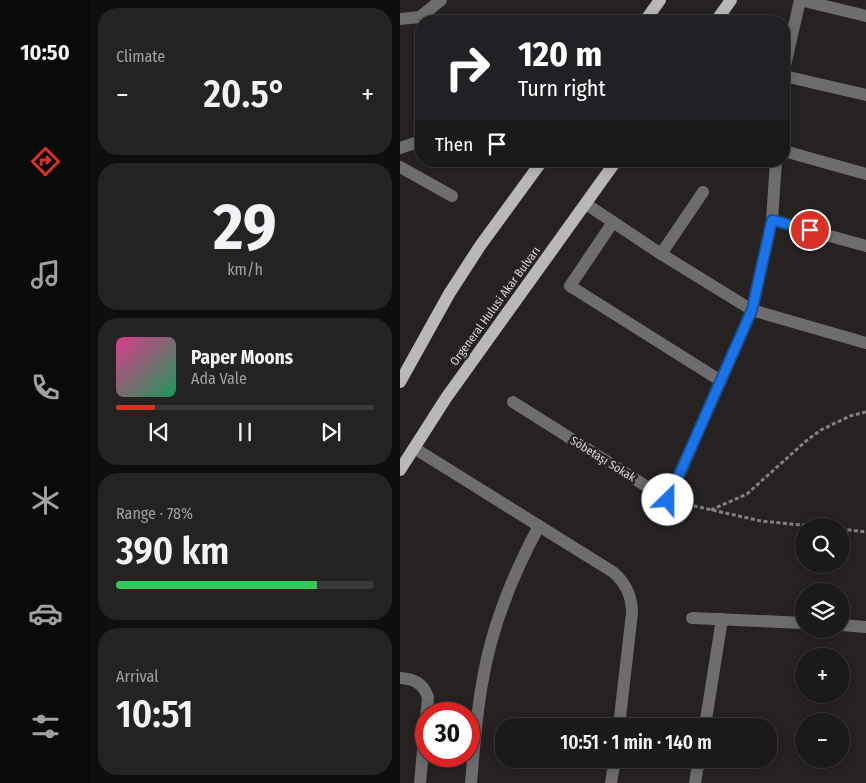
<!DOCTYPE html>
<html lang="en">
<head>
<meta charset="utf-8">
<style>
	:root { --surface:#1c1a19; --page:#252322; --text:#f1f3f6; --muted:#a0a1a2; --line:#3a3838; --accent:#d93025 }
	body { margin:0; font-family:"Fira Sans Condensed",sans-serif; background:var(--page); color:var(--text); height:100vh; display:flex; flex-direction:column; font-size:19px; white-space:nowrap }
	* { box-sizing:border-box; margin:0 }
	p { font-size:16px; color:var(--muted) }
	.icon { flex:none; width:28px; height:28px; fill:none; stroke:currentColor; stroke-width:2; stroke-linecap:round; stroke-linejoin:round }
	.map { position:relative; flex:1; overflow:hidden }
	.drawer { display:flex; flex-direction:column; gap:8px; padding:8px; background:#0f0e0e; width:310px }
	.drawer>* { flex:none }
	.hud { position:absolute; left:15px; top:15px; width:375px; height:152px; border-radius:20px; box-shadow:0 2px 12px #0003,0 0 0 1px var(--line); background:#202124; color:#fff; overflow:hidden }
	.fabs { position:absolute; left:395px; top:518px; display:grid; gap:10px }
	.fabs a { display:grid; place-items:center; width:55px; height:55px; border-radius:50%; background:var(--surface); box-shadow:0 2px 12px #0003,0 0 0 1px var(--line); font-size:25px }
	.speed { position:absolute; left:15px; top:702px; display:flex; gap:10px; font-size:25px; font-weight:700; text-align:center }
	.speed>* { display:grid; place-content:center; width:65px; height:65px; border-radius:50%; background:var(--surface); box-shadow:0 2px 12px #0003,0 0 0 1px var(--line); line-height:1 }
	.speed .limit { border:8px solid #d22; background:#fff; color:#111 }
	.pin { position:absolute; display:grid; place-items:center; width:42px; height:42px; color:#fff; margin:-21px; border:2px solid #fff; border-radius:50%; box-shadow:0 1px 5px #0007 }
	.me { position:absolute; width:55px; margin:-28px; rotate:23deg; stroke-linejoin:round; filter:drop-shadow(0 0 4px #0008) }
	.turn { display:flex; align-items:center; gap:18px; height:105px; padding:0 20px; font-size:22px }
	.turn .icon { width:65px; height:65px; stroke-width:2.5 }
	.turn b { display:block; font-size:35px; line-height:42px }
	.then { display:flex; align-items:center; height:48px; padding:0 20px; background:#0003; gap:10px; font-size:19px }
	.big { font-size:38px; font-weight:600; line-height:1.1 }
	.drawer .tile { flex:1; display:flex; flex-direction:column; justify-content:center; gap:8px; min-width:0; padding:0 18px; border-radius:20px; background:var(--page) }
	.drawer .dial { align-items:center; gap:0 }
	.dial b { font-size:65px; line-height:1 }
	.song { display:flex; align-items:center; gap:15px }
	.cover { width:60px; height:60px; border-radius:8px; background:linear-gradient(135deg,hsl(330 70% 55%),hsl(150 70% 35%)) }
	.played { height:5px; border-radius:2px; background:linear-gradient(90deg,var(--accent) 15%,var(--line) 15%) }
	.keys { display:flex; justify-content:space-around; direction:ltr }
	.heat { display:flex; justify-content:space-between; align-items:center; font-size:28px; direction:ltr }
	.charge { height:8px; border-radius:4px; background:linear-gradient(90deg,#34c759 78%,var(--line) 0) }
	.trip { position:absolute; left:95px; top:718px; width:282px; height:50px; border-radius:20px; background:var(--surface); box-shadow:0 2px 12px #0003,0 0 0 1px var(--line); font-weight:600; line-height:50px; text-align:center }
	main { display:flex; flex:1; min-height:0 }
	.dock { display:flex; flex-direction:column; width:90px; justify-content:space-around; align-items:center; background:#0b0a0a; color:var(--muted) }
	.dock .icon { width:35px; height:35px }
	.dock .on { color:var(--accent) }
	.dock b { font-size:22px; color:var(--text) }
	.map>svg:first-child { display:block }
</style>
</head>
<body>
<main>
<nav class="dock">
<b>10:50</b>
<svg class="icon on" aria-label="directions" viewBox="0 0 24 24"><path d="M12 3l9 9-9 9-9-9zM9 14v-3h6M13 9l2 2-2 2"/></svg>
<svg class="icon" aria-label="music" viewBox="0 0 24 24"><path d="M9 18V5l10-2v13"/><circle cx="6" cy="18" r="3"/><circle cx="16" cy="16" r="3"/></svg>
<svg class="icon" aria-label="phone" viewBox="0 0 24 24"><path d="M5 4h4l2 5-3 2q2 4 5 5l2-3 5 2v4C11 20 4 13 5 4z"/></svg>
<svg class="icon" aria-label="climate" viewBox="0 0 24 24"><path d="M12 3v18M4 7l16 10M4 17L20 7"/></svg>
<svg class="icon" aria-label="car" viewBox="0 0 24 24"><path d="M5 17H2v-5l4-1 3-4h7l3 4 3 1v5h-3M9 17h6M6 11h13"/><circle cx="7" cy="17" r="2"/><circle cx="17" cy="17" r="2"/></svg>
<svg class="icon" aria-label="filters" viewBox="0 0 24 24"><path d="M4 7h16M4 17h16"/><circle cx="9" cy="7" r="2"/><circle cx="15" cy="17" r="2"/></svg>
</nav>
<section class="drawer">
<div class="tile"><p>Climate</p>
<div class="heat"><a>−</a><b class="big">20.5°</b><a>+</a></div>
</div>
<div class="tile dial"><b>29</b><p>km/h</p></div>
<div class="tile">
<div class="song"><i class="cover"></i><div><b>Paper Moons</b><p>Ada Vale</p></div></div>
<div class="played"></div>
<div class="keys"><svg class="icon" aria-label="previous" viewBox="0 0 24 24"><path d="M18 5L8 12l10 7zM5 5v14"/></svg><svg class="icon" aria-label="pause" viewBox="0 0 24 24"><path d="M8 5v14M16 5v14"/></svg><svg class="icon" aria-label="next" viewBox="0 0 24 24"><path d="M6 5l10 7-10 7zM19 5v14"/></svg></div>
</div>
<div class="tile"><p>Range · 78%</p><b class="big">390 km</b><div class="charge"></div></div>
<div class="tile"><p>Arrival</p><b class="big">10:51</b></div>
</section>
<div class="map">
<svg width="466" height="783" viewBox="0 0 466 783">
	<rect width="100%" height="100%" fill="#252221"/>
	<g fill="none" stroke-linecap="round" stroke-linejoin="round">
		<g stroke="#848281" stroke-width="3" stroke-dasharray="4 2.5" stroke-linecap="butt">
			<polyline points="281,503 361,521 412,526"/>
			<polyline points="311,510 347,494 406,441 421,430 450,416 466,412"/>
			<polyline points="441,529 466,532"/>
		</g>
		<g stroke="#6e6c6d" stroke-width="12">
			<polyline points="400,0 466,16"/>
			<polyline points="0,19 20,17 41,0"/>
			<polyline points="384,70 400,0"/>
			<polyline points="384,76 466,95"/>
			<polyline points="0,148 21,141"/>
			<polyline points="384,151 466,174"/>
			<polyline points="0,167 52,196"/>
			<polyline points="186,204 261,254 352,310 466,343"/>
			<polyline points="372,220 466,246"/>
			<polyline points="213,222 170,286 321,381"/>
			<polyline points="261,254 303,192"/>
			<polyline points="113,402 268,500 352,310 372,220 376,161"/>
			<path d="M14,448L213,572C226,583 232,596 232,613L219,726"/>
			<polyline points="292,618 404,623"/>
			<polyline points="441,625 466,627"/>
			<path d="M0,678C14,679 23,683 28,697L20,783"/>
			<polyline points="305,726 322,619"/>
			<path d="M71,783C74,750 76,717 82,684C91,628 112,576 139,526"/>
			<polyline points="211,783 215,759"/>
			<polyline points="295,783 299,759"/>
		</g>
		<g stroke="#bab7b8" stroke-width="12">
			<polyline points="245,21 260,0"/>
			<polyline points="316,21 331,0"/>
			<polyline points="0,382 49,294 80,246 142,161"/>
			<polyline points="0,470 46,398 216,161"/>
		</g>
	</g>
	<g fill="none" stroke-linecap="round" stroke-linejoin="round">
		<g stroke="#114b97" stroke-width="12">
			<polyline id="route" points="268,500 352,310 372,220 410,230"/>
		</g>
		<use href="#route" stroke="#1a73e8" stroke-width="9"/>
	</g>
	<g text-anchor="middle" stroke-width="5" stroke-linejoin="round" paint-order="stroke">
		<g font-size="12" fill="#dedcdb" stroke="#252221">
			<text transform="translate(95 306) rotate(-54)" y="4">Orgeneral Hulusi Akar Bulvarı</text>
			<text transform="translate(203 459) rotate(32)" y="4">Söbetaşı Sokak</text>
		</g>
	</g>
</svg>
<div class="fabs">
<a><svg class="icon" aria-label="search" viewBox="0 0 24 24"><circle cx="10" cy="10" r="6"/><path d="M15 15l6 6"/></svg></a>
<a><svg class="icon" aria-label="layers" viewBox="0 0 24 24"><path d="M12 4l9 5-9 5-9-5zM3 14l9 5 9-5"/></svg></a>
<a>+</a>
<a>−</a>
</div>
<div class="speed"><div class="limit">30</div></div>
<div class="pin" style="left:410px;top:230px;background:#d93025"><svg class="icon" aria-label="arrive" viewBox="0 0 24 24"><path d="M6 21V4h12l-3 4 3 4H6"/></svg></div>
<svg class="me" style="left:268px;top:500px" viewBox="-20 -20 40 40"><circle r="19" fill="#fff"/><path d="M0-13L10 11 0 6-10 11z" fill="#1a73e8"/></svg>
<div class="trip">10:51 · 1 min · 140 m</div>
<div class="hud">
<div class="turn"><svg class="icon" aria-label="right" viewBox="0 0 24 24"><path d="M7 20v-9h11M14 6l5 5-5 5"/></svg><div><b>120 m</b>Turn right</div></div>
<div class="then">Then<svg class="icon" aria-label="arrive" viewBox="0 0 24 24"><path d="M6 21V4h12l-3 4 3 4H6"/></svg></div>
</div>
</div>
</main>
</body>
</html>
